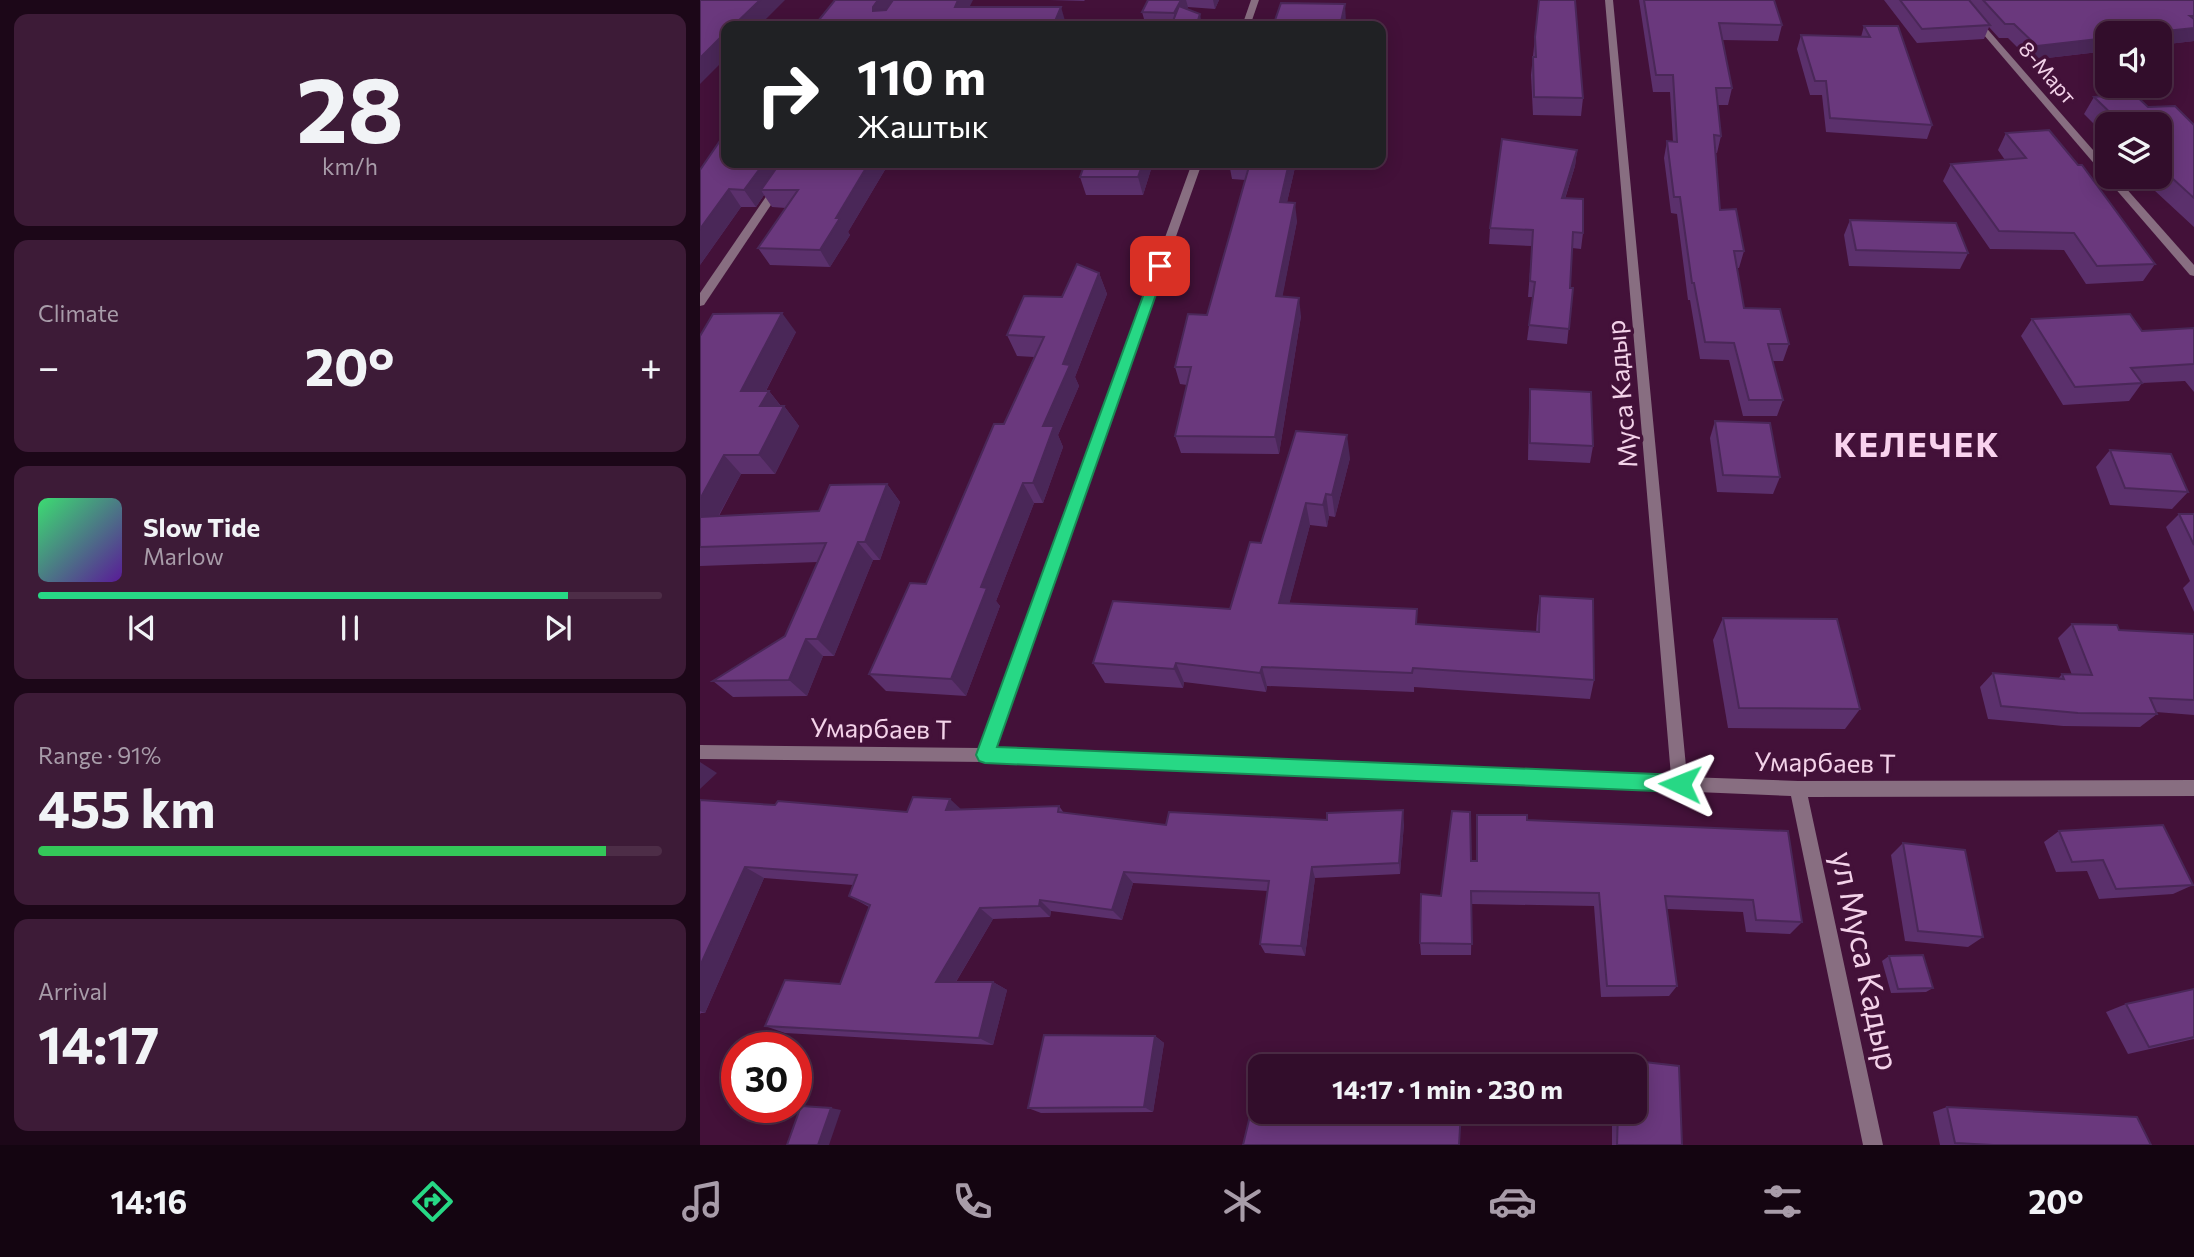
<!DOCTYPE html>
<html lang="en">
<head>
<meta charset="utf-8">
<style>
	:root { --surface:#320d2b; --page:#3d1b37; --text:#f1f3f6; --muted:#a89ca9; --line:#4d2d47; --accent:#27d885 }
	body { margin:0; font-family:Commissioner,sans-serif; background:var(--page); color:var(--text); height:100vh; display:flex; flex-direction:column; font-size:26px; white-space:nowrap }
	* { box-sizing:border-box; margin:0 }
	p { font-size:23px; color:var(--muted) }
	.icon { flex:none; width:38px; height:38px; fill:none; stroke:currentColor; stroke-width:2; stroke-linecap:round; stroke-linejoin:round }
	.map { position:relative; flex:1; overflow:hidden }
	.side { display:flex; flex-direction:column; gap:14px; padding:14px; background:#1c0718; width:700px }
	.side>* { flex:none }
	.hud { position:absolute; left:21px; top:21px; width:665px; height:147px; border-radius:14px; box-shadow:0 4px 18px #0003,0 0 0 2px var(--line); background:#202124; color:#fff; overflow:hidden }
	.buttons { position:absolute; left:1395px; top:21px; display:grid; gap:14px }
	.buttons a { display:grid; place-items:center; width:77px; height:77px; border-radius:14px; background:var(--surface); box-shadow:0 4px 18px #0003,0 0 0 2px var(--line); font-size:35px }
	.speed { position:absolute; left:21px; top:1032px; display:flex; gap:14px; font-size:35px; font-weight:700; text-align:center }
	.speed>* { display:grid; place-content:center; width:91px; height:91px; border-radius:50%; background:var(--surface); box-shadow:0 4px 18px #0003,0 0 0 2px var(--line); line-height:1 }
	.speed .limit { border:10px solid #d22; background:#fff; color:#111 }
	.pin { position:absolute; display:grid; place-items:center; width:60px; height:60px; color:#fff; margin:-30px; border-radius:14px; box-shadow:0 4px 10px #0006 }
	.me { position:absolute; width:77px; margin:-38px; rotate:272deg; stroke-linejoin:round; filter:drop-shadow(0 0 5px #0008) }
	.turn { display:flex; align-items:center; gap:24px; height:147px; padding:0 21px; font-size:32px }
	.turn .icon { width:91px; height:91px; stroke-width:2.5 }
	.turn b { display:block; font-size:49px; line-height:60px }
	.big { font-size:52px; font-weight:700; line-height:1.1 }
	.side .card { flex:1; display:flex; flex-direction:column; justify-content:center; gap:10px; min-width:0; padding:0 24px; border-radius:14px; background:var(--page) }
	.side .dial { align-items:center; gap:0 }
	.dial b { font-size:91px; line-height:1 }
	.song { display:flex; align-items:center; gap:21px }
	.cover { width:84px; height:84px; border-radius:10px; background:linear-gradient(135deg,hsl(140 70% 55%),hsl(270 70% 35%)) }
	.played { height:7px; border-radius:4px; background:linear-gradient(90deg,var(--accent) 85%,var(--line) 85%) }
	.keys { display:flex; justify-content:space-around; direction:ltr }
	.heat { display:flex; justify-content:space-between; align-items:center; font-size:38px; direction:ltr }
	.charge { height:10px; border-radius:5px; background:linear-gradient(90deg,#34c759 91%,var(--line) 0) }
	.trip { position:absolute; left:548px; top:1054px; width:399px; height:70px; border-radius:14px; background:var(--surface); box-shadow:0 4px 18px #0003,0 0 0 2px var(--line); font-weight:700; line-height:70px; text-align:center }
	.dock { display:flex; height:112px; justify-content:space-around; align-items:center; background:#140511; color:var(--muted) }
	.dock .icon { width:49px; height:49px }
	.dock .on { color:var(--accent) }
	.dock b { font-size:32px; color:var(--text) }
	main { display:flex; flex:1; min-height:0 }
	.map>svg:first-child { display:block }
</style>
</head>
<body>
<main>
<section class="side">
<div class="card dial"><b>28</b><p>km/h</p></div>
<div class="card"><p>Climate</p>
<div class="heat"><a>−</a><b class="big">20°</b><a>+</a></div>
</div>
<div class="card">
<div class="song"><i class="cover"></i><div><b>Slow Tide</b><p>Marlow</p></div></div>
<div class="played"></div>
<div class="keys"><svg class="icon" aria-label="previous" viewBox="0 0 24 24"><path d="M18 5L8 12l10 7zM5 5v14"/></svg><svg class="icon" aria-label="pause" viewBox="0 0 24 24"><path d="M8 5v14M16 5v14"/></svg><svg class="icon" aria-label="next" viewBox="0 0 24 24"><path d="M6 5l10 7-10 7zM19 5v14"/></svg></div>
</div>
<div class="card"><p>Range · 91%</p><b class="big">455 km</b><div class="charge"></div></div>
<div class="card"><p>Arrival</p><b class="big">14:17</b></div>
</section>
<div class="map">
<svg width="1494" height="1145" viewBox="0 0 1494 1145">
	<rect width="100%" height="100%" fill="#431139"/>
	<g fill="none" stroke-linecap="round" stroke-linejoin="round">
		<g fill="#886e81" fill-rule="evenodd">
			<polygon points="551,0 559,0 550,26 542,26"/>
			<polygon points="905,0 913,0 987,777 1098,781 1494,780 1494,796 1108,797 1183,1145 1163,1145 1091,796 285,762 0,759 0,745 280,748 492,163 502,163 295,748 971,776"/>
			<polygon points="1254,0 1262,0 1407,166 1407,175 1403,174"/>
			<polygon points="89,163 99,163 4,305 0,306 0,293"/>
			<polygon points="1407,175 1416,177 1494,265 1494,276 1490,275 1407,179"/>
		</g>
	</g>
	<g fill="#5b306c">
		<polygon points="350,0 385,0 384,1"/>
		<polygon points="448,0 519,0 515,9 488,7 486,9 502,26 446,26 442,12"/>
		<polygon points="939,0 1074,0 1082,25 1078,41 1022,40 1032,88 1028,105 1018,105 1021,136 1017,153 1016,153 1020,210 1044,251 1039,268 1037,268 1044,308 1089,344 1083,361 1072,361 1083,400 1077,416 1043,416 1029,360 1000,359 990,300 988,300 977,214 971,213 964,158 967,141 973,142 970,92 953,92"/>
		<polygon points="1184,0 1494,0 1494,41 1330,60 1308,38 1299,38 1289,27 1284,39 1217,43"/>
		<polygon points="1164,26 1232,125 1227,139 1126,132 1122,95 1110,95 1097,49 1101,35 1161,37"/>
		<polygon points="835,37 883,98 881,116 833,115 831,75"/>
		<polygon points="1394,97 1448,107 1494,125 1494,227 1440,177 1460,177 1460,124 1407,124 1407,137 1384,114"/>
		<polygon points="1306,133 1455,264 1443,281 1386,284 1364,250 1290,249 1243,181 1251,164 1305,160 1298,150"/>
		<polygon points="877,150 875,166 865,199 883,233 881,249 872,248 870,288 873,288 867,344 827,340 833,297 828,297 832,246 789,244 790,228"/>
		<polygon points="26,163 189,163 148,232 150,235 130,267 70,265 58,248 86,208 72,207 64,195 56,207 41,207 0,265"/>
		<polygon points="305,163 347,163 344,169 308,169"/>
		<polygon points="385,163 453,163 443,195 386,195 380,177"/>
		<polygon points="529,163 596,163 587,202 597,221 582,297 601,316 579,454 481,453 475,436 487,385 480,384 475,367 507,315 545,180 532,179"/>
		<polygon points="1150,220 1268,253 1260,269 1149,266 1144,235"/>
		<polygon points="399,273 407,294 375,377 379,386 358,435 363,447 343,503 334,503 296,601 300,606 266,696 186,691 169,674 226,584 304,424 334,357 317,356 307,335 362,297"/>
		<polygon points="1332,319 1442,331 1494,328 1494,392 1485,381 1442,383 1429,401 1363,405 1321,336"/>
		<polygon points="96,332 66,391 69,391 81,406 84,406 99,426 75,474 41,474 19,516 119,511 187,484 200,502 180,560 173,560 134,656 123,656 107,696 33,697 13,681 85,636 118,562 0,566 0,336"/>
		<polygon points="830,389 893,446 890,463 828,460 829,407"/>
		<polygon points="1015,421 1080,477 1073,494 1017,492 1010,438"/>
		<polygon points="1410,450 1488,492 1472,509 1410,505 1396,467"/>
		<polygon points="650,458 635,517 629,516 627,527 610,525 589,604 718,624 836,632 837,616 840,596 894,680 890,699 714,687 714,692 567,686 566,692 484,682 483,688 405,683 393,663 530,609 561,543"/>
		<polygon points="1479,514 1494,514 1494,612 1483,588 1490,581 1466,527"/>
		<polygon points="1023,618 1160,709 1145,729 1028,728 1013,640"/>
		<polygon points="1372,624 1419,630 1494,634 1494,715 1456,712 1457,714 1440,727 1363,726 1288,719 1280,687 1293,673 1358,679 1362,674 1372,675 1358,638"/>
		<polygon points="0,800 75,805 207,812 359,806 364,813 466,825 627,820 704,823 700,874 615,878 605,956 565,953 560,944 568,891 433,883 422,920 351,911 350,917 293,919 256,982 293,982 307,990 293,1045 85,1033 65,1026 140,984 169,907 149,896 153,885 64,878 5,1013 1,1013 0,1014"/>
		<polygon points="777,815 827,820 1088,831 1102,922 1090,934 1046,932 1043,912 967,909 977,986 969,996 901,997 894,906 772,904 771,955 721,955 720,943 741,896 771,861 776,861"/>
		<polygon points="1359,831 1493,885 1473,894 1399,899 1387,871 1356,872 1344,842"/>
		<polygon points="1203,843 1283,937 1268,947 1205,941 1191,855"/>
		<polygon points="1189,956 1233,988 1226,992 1191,993 1182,961"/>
		<polygon points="1494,989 1494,1039 1428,1054 1406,1012 1426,1004"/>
		<polygon points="455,1036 464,1043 453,1112 341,1113 328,1108"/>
		<polygon points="918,1059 979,1066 982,1145 912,1145 912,1111 934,1111 934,1066 913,1066"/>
		<polygon points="1247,1107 1451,1145 1240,1145 1233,1112"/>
	</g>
	<g fill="#4a2758">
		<polygon points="60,0 85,0 59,26 33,26"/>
		<polygon points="178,0 198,0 181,24 173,11 173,7"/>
		<polygon points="258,0 273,0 261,24 255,7"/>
		<polygon points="481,0 486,0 488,7 479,26 477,26 474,13"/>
		<polygon points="513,0 519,0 515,9"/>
		<polygon points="645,4 646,22 645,26 640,26"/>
		<polygon points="361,7 366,24 365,26 353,26"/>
		<polygon points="500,14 502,26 496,26"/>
		<polygon points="1494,28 1494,41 1460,45 1460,33 1447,33"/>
		<polygon points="26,32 26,58 0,84 0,58"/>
		<polygon points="1407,38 1407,51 1330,60 1337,46"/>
		<polygon points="877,150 875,166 860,214 862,198"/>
		<polygon points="64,163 87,163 61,190 64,195 56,207 44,190"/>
		<polygon points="169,163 189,163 148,232 150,235 130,267 120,250 136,218"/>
		<polygon points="443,163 453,163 443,195 438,177"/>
		<polygon points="589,163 596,163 583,220 580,202"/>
		<polygon points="29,189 41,207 0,265 0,229"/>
		<polygon points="595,203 597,221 579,315 576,296"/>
		<polygon points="399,273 407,294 375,377 379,386 358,435 363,447 343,503 333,483 343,426 363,364"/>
		<polygon points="599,298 601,316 579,454 575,437"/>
		<polygon points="82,313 96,332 56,410 41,391"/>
		<polygon points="69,391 83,409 84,406 99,426 75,474 59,455 60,406"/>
		<polygon points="647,435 650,458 635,517 632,495"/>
		<polygon points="24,455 41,474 8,535 0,527 0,499"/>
		<polygon points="323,483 334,503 296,601 300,606 266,696 251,679 281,587"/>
		<polygon points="187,484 200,502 180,560 165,542"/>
		<polygon points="626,494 629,516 627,527 623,505"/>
		<polygon points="606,503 610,525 584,624 579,603"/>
		<polygon points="158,542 173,560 134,656 117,639"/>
		<polygon points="106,639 123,656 107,696 89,680"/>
		<polygon points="476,663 484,682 483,688 474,669"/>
		<polygon points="562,667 567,686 566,692 560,673"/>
		<polygon points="0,762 17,773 0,789"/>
		<polygon points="250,799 263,811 246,810"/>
		<polygon points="703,810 704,823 700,874 699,863"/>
		<polygon points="45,867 64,878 5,1013 0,1011 0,966"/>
		<polygon points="612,867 615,878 605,956 601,946"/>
		<polygon points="424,872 433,883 422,920 412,910"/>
		<polygon points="340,900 351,911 350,917 339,906"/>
		<polygon points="280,908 293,919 251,990 236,982"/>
		<polygon points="293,982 307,990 293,1045 279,1038"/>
		<polygon points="455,1036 464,1043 453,1112 444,1107"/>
		<polygon points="131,1108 141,1110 129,1145 118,1145"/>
	</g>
	<g fill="#6a387d" stroke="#4a2758" stroke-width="2">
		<polygon points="0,0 60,0 33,26 26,26 26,32 0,58"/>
		<polygon points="135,0 178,0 173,7 173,11 186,10 193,0 258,0 255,7 361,7 353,26 114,26"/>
		<polygon points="448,0 481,0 474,13 442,12"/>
		<polygon points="839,0 875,0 883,98 834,97 833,57 836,57 835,37"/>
		<polygon points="944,0 1074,0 1082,25 1019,23 1032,88 1016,88 1021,136 1014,135 1020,210 1036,209 1044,251 1034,251 1044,308 1080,309 1089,344 1068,344 1083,400 1049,400 1034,343 1005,342 994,283 992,283 980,197 974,197 967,141 977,142 973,75 956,75"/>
		<polygon points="1200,0 1269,0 1290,25 1222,29"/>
		<polygon points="1283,0 1494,0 1494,16 1490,16 1494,19 1494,28 1447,33 1407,33 1407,38 1337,46 1314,24 1305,24"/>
		<polygon points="581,3 645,4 640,26 573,26"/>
		<polygon points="479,6 500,14 496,26 471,26"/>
		<polygon points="1164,26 1198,26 1232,125 1130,118 1126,81 1115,81 1101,35 1170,37"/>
		<polygon points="1433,93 1448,107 1475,106 1494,125 1494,198 1460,167 1460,124 1422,124 1394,97"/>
		<polygon points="1349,130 1378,165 1382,165 1455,264 1397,266 1374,233 1299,231 1251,164 1326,158 1306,133"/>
		<polygon points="26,132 26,163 64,163 44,190 29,189 0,229 0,170"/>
		<polygon points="802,139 877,150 862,198 883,199 883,233 873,232 870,288 873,288 869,329 829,325 835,282 830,281 833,230 790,228"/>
		<polygon points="80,163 169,163 136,218 140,218 120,250 58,248 98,190 61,190"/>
		<polygon points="385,163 443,163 438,177 380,177"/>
		<polygon points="550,163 589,163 580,202 595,203 576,296 599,298 575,437 475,436 491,367 475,367 488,314 507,315"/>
		<polygon points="1150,220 1256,223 1268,253 1156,250"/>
		<polygon points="377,264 399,273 363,364 370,365 343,426 354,426 333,483 323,483 281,587 287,588 251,679 169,674 210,583 226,584 294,424 304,424 344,337 307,335 324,296 362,297"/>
		<polygon points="82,313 41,391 69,391 60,406 84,406 59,455 24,455 0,499 0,336 13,314"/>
		<polygon points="1430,314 1442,331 1494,328 1494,364 1431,368 1442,383 1375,387 1332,319"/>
		<polygon points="830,389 891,392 893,446 830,443"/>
		<polygon points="1015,421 1070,423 1080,477 1023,475"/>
		<polygon points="596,431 647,435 632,495 626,494 623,505 606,503 579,603 717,609 716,624 839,632 840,596 893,599 894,680 713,668 712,673 562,667 560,673 476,663 474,669 393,663 413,601 530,609 550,542 561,543"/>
		<polygon points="1410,450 1471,454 1488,492 1425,488"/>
		<polygon points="187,484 165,542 158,542 117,639 106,639 89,680 13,681 85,636 126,543 0,547 0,517 119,511 130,485"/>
		<polygon points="1479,514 1494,514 1494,545"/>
		<polygon points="1023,618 1137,619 1160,709 1039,708"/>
		<polygon points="1372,624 1417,625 1419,630 1494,634 1494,700 1450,698 1457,714 1378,713 1301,706 1293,673 1364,679 1362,674 1392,675"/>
		<polygon points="213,797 250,799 246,810 359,806 358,812 466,825 469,812 627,820 627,813 703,810 699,863 612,867 601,946 560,944 569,881 424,872 412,910 340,900 339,906 280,908 236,982 293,982 279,1038 65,1026 85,980 140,984 170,905 149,896 157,875 45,867 0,966 0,800 75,805 78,801 207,812"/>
		<polygon points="752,811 770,812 771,861 777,861 777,815 827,815 827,820 1088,831 1102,922 1056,920 1053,900 965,896 977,986 907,986 899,893 771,891 772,944 720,943 721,894 741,896"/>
		<polygon points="1463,825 1493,885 1416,889 1403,860 1372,862 1359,831"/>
		<polygon points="1203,843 1265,850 1283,937 1218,931"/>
		<polygon points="1223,955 1233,988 1198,989 1189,956"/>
		<polygon points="1494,989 1494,1037 1449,1047 1426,1004"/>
		<polygon points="344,1035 455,1036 444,1107 328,1108"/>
		<polygon points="918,1059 979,1066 982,1145 917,1145 918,1111 934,1111 934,1066 918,1066"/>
		<polygon points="556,1091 560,1092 560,1111 761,1111 759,1145 543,1145"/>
		<polygon points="101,1106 131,1108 118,1145 87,1145"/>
		<polygon points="1247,1107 1437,1117 1451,1145 1293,1145 1255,1143"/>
	</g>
	<polygon fill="#27d885" stroke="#198c56" stroke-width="2" points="460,262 466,266 297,747 980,775 986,778 989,784 986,790 980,792 285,763 279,761 276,755 454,266"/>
	<g text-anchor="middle" stroke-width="7" stroke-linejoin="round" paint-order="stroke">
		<g font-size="21" fill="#f3d2e9" stroke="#431139">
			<text transform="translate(1347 73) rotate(49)" y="7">8-Март</text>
		</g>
		<g font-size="26" fill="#f3d2e9" stroke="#431139">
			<text transform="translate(922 394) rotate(-95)" y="9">Муса Кадыр</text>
			<text transform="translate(181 729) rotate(1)" y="9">Умарбаев Т</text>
			<text transform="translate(1125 763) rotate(1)" y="9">Умарбаев Т</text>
		</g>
		<g font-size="32" fill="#f3d2e9" stroke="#431139">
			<text transform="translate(1165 961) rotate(78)" y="11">ул Муса Кадыр</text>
		</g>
		<g font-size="33" font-weight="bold" letter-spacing="2" fill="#f9d2ee" stroke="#431139">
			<text x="1217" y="457">КЕЛЕЧЕК</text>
		</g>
	</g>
</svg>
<div class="buttons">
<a><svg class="icon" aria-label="sound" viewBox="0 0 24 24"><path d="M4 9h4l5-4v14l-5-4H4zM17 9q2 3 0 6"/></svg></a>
<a><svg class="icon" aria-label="layers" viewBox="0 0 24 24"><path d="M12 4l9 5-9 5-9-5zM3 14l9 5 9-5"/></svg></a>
</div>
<div class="speed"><div class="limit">30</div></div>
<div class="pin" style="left:460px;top:266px;background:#d93025"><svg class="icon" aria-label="arrive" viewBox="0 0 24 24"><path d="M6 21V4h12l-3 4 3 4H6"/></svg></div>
<svg class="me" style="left:980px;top:784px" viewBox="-20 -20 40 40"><path d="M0-17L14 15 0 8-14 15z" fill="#27d885" stroke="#fff" stroke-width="4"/></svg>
<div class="trip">14:17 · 1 min · 230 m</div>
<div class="hud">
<div class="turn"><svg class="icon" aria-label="right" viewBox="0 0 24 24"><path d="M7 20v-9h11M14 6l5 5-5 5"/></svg><div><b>110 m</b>Жаштык</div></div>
</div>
</div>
</main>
<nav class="dock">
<b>14:16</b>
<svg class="icon on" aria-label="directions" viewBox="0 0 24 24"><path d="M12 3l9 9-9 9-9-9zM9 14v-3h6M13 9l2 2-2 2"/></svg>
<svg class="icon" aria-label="music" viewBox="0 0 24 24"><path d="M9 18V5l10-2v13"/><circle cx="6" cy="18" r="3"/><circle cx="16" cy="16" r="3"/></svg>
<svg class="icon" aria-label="phone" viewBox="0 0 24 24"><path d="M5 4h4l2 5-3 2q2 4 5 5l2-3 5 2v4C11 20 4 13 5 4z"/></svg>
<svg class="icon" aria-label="climate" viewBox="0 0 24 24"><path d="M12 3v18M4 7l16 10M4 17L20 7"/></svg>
<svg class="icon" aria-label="car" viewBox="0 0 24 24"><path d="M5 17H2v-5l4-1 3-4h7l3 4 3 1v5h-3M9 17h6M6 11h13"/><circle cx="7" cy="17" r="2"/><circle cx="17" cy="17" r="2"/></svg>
<svg class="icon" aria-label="filters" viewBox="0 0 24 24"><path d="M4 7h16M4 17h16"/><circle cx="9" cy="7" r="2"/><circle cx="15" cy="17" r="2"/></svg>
<b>20°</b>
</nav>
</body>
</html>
